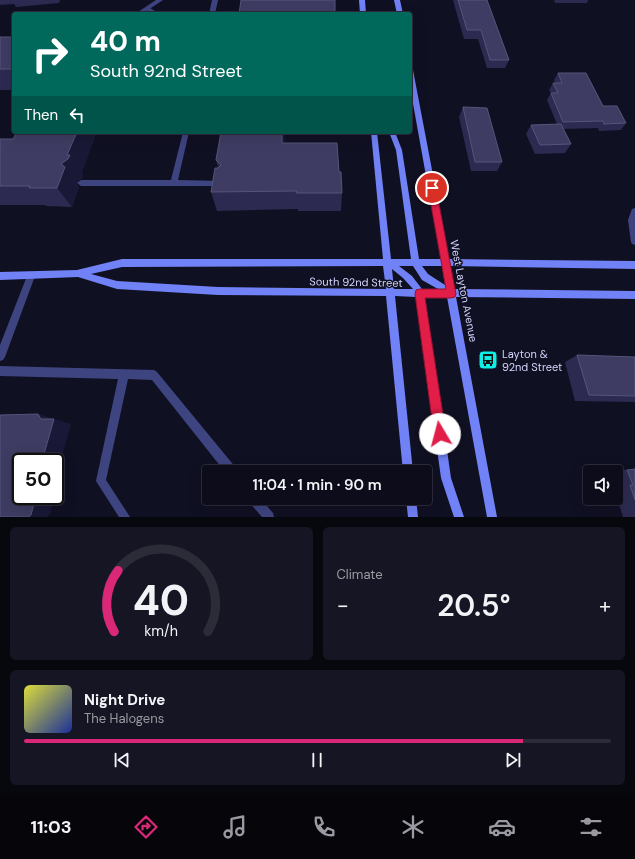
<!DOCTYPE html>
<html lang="en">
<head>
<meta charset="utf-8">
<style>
	:root { --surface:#0c0c1a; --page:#151523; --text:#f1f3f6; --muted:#9a9ba2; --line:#2c2c39; --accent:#db2777 }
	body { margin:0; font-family:"DM Sans",sans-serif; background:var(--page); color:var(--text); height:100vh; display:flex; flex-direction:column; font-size:15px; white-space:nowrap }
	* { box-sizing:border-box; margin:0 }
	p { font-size:13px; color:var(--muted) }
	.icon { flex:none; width:22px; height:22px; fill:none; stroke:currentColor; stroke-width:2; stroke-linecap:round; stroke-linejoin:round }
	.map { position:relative; height:517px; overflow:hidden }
	.sheet { display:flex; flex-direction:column; gap:10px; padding:10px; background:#07070e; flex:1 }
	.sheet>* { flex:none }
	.hud { position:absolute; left:12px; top:12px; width:400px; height:122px; border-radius:4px; box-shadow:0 4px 16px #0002,0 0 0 1px var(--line); background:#00695c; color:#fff; overflow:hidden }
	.tools { position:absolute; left:583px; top:465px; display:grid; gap:8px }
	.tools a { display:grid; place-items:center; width:40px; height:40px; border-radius:4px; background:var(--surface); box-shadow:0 4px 16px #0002,0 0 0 1px var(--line); font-size:20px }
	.speed { position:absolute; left:12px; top:453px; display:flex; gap:8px; font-size:20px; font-weight:700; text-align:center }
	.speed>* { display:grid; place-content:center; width:52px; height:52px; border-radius:50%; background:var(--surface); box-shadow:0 4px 16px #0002,0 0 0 1px var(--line); line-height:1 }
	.speed .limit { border:2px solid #111; border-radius:6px; background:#fff; color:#111 }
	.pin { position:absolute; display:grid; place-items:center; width:34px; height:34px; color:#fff; margin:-17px; border:2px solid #fff; border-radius:50%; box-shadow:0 1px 4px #0007 }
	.me { position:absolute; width:44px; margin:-22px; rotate:352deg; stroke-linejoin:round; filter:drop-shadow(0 0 3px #0008) }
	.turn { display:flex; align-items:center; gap:14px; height:84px; padding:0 12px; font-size:18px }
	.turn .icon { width:52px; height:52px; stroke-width:2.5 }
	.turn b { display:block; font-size:28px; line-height:34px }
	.then { display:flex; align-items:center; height:38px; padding:0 12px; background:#0003; gap:8px; font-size:15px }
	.big { font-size:30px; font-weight:600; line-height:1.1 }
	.sheet .tile { flex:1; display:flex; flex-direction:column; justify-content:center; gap:6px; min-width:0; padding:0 14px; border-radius:6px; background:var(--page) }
	.sheet .dial { align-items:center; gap:0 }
	.dial svg { height:104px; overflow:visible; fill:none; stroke:var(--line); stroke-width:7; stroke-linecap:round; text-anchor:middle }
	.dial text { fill:var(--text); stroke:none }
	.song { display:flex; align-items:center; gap:12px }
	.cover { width:48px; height:48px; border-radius:6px; background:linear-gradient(135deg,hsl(60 70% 55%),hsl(230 70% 35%)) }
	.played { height:4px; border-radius:2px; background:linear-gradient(90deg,var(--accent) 85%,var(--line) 85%) }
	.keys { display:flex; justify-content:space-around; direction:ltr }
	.heat { display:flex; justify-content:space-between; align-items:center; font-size:22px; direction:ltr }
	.sheet .tiles { flex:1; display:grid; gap:10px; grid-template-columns:1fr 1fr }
	.tile:last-child { grid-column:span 2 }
	.trip { position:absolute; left:202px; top:465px; width:230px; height:40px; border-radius:4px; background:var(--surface); box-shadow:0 4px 16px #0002,0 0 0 1px var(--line); font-weight:600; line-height:40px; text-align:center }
	.menu { display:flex; height:64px; justify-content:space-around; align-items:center; background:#05050a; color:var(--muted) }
	.menu .icon { width:28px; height:28px }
	.menu .on { color:var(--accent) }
	.menu b { font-size:18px; color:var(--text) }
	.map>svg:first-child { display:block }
</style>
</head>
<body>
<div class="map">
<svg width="635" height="517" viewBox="0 0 635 517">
	<rect width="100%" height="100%" fill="#101023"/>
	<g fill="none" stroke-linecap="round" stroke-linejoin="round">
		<g fill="#3e447f" fill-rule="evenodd">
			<polygon points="212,0 218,0 215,14 209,14"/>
			<polygon points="146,8 150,8 160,14 153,14 146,10"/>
			<polygon points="183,132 189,132 178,180 221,181 225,184 224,186 81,186 77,183 81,180 171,180"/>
			<polygon points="31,272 34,273 35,276 5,357 3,360 0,361 0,345 27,276 28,273"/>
			<polygon points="0,366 154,370 157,372 236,468 237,472 225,472 152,380 128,379 106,480 130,517 119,517 96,481 118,379 0,376"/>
			<polygon points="248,498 260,498 273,513 274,517 262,517 249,502"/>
		</g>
		<g fill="#3e447f" fill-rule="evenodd">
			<polygon points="156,0 163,0 142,14 135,14"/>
			<polygon points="635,208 635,245 632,244 631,242 628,220 632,209"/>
		</g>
		<g fill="#7181f6" fill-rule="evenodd">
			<polygon points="359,0 365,0 366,14 360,14"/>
			<polygon points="394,0 400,0 403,14 397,14"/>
			<path d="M410,68L413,70L449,259L635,261V269L450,266L454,289L635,291V299L456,297L497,517H487L447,297H425L451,478L464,517H454L441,478L416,297L395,296L413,472H403L386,296L218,295L117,289L78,277L0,280V272L77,270L122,259H383L371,132H377L391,259H411L396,150L389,132H395L402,150L419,259H441L410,87ZM383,266L386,289L218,287L117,281L91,274L122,267ZM399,266H413L422,280L438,289H422L412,276ZM422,266H442L445,285L428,274ZM392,269L403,278L413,289H394Z"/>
			<polygon points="406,498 416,498 418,517 408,517"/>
		</g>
	</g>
	<g fill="#2c2a50">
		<polygon points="0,0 60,0 59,3 16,7 14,4 0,5"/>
		<polygon points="453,0 487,0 509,60 505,68 487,68 478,39 464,39"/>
		<polygon points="554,0 588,0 587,3 555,3"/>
		<rect x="0" y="37" width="14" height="53"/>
		<polygon points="558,73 626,123 621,130 599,131 598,128 563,129 571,144 565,153 535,154 526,134 531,125 557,124 547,100 551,93 549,90 553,83 555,83 554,80"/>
		<polygon points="463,107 502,162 497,171 471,171 459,117"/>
		<polygon points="0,139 82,173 83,175 82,178 76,183 79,187 72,207 46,206 45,205 0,205"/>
		<polygon points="285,143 339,172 342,193 341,211 298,211 298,209 217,211 211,192 218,168 216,160"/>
		<polygon points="577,355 635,357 635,402 575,401 565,362"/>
		<polygon points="635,469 635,517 623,517 616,495 616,472 611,472 610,471"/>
	</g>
	<g fill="#191836">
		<polygon points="77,132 97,132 82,173 83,175 82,178 76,183 79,187 72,207 57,188 61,164 67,155"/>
		<polygon points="282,132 285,132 284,163 282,143"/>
		<polygon points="38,414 71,424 60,464 63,469 50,514 47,517 28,517 36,496 55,496 55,462 43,462 42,461 41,419"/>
	</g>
	<g fill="#3e3c62" stroke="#55547a">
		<polygon points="241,0 335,0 335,14 239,14"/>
		<polygon points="458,0 487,0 509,60 490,60 481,30 467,30"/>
		<rect x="0" y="37" width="14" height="32"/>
		<polygon points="558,73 586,73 603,106 617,106 626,123 604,124 603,121 563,122 551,93 558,93 553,83 562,83"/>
		<polygon points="463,107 487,108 502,162 475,162"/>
		<polygon points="561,124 571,144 540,145 531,125"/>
		<polygon points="17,132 77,132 67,155 70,155 68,159 61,164 65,167 57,188 29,188 30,186 0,186 0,139 13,139"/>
		<polygon points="221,132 282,132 282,143 337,143 339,172 341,172 342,193 296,193 297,191 211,192 215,168 218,168 221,165 216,160"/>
		<polygon points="577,355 635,357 635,396 589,395"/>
		<polygon points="38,414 41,419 54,419 42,461 43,462 21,462 21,496 36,496 31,515 28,517 0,517 0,415"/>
		<polygon points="635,469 635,500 630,485 633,485 627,470"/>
	</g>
	<polygon fill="#e11d48" stroke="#92132f" points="432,184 436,188 456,294 455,297 451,298 425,298 446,434 444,438 440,439 436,438 434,434 415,294 416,290 420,289 446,289 428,188"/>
	<defs>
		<g id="bus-square" transform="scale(1)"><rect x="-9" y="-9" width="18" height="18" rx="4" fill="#0fede4" stroke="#101023"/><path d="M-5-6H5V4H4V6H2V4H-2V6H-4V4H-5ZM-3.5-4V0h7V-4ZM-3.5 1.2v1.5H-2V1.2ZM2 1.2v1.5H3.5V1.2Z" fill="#111"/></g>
	</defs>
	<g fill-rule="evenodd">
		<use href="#bus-square" x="488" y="360"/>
	</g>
	<g text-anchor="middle" stroke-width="3" stroke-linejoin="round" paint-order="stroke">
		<g font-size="11" fill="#d4d5fc" stroke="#101023">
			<text transform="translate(356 282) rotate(1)" y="4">South 92nd Street</text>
			<text transform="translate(464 291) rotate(79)" y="4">West Layton Avenue</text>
		</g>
		<g font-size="11" fill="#d4d5fc" stroke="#101023" text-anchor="start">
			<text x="502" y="358">Layton &amp;<tspan x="502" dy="13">92nd Street</tspan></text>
		</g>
	</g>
</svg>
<div class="tools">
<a><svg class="icon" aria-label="sound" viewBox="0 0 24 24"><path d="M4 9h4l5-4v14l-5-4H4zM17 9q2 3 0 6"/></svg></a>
</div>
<div class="speed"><div class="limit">50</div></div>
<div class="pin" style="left:432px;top:188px;background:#d93025"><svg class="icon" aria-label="arrive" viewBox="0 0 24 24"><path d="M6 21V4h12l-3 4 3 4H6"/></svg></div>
<svg class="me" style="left:440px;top:434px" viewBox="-20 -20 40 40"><circle r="19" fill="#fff"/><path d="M0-13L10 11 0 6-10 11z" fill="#e11d48"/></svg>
<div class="trip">11:04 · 1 min · 90 m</div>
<div class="hud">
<div class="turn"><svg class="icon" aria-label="right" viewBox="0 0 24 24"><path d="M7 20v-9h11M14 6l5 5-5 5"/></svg><div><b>40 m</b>South 92nd Street</div></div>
<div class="then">Then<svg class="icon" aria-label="left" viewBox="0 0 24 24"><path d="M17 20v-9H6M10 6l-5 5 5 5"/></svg></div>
</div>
</div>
<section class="sheet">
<div class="tiles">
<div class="tile dial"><svg viewBox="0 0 100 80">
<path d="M14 69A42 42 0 1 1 86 69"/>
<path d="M14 69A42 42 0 0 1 17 22" stroke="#db2777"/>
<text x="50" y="56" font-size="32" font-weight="700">40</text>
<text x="50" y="72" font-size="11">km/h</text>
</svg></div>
<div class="tile"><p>Climate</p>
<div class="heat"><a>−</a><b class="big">20.5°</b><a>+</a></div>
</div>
<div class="tile">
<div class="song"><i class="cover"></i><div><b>Night Drive</b><p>The Halogens</p></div></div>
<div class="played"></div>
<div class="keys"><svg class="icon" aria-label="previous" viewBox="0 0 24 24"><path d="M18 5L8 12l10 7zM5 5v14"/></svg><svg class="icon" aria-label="pause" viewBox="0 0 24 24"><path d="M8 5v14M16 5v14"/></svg><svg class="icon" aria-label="next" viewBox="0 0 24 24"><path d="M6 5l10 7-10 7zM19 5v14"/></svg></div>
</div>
</div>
</section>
<nav class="menu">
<b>11:03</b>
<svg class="icon on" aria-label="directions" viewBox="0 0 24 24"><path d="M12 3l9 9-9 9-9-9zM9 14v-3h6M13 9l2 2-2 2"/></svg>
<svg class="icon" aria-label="music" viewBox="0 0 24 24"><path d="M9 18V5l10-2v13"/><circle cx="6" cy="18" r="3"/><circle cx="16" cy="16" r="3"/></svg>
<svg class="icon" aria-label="phone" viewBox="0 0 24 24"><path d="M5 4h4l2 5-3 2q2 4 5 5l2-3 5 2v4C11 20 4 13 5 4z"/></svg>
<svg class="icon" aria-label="climate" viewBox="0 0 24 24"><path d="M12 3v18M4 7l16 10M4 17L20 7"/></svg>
<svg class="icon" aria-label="car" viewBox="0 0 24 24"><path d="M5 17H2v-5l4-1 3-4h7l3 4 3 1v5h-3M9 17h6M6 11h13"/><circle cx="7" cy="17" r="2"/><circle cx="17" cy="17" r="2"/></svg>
<svg class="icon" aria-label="filters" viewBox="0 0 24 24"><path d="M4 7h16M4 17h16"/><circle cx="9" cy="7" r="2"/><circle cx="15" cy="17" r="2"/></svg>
</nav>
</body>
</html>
